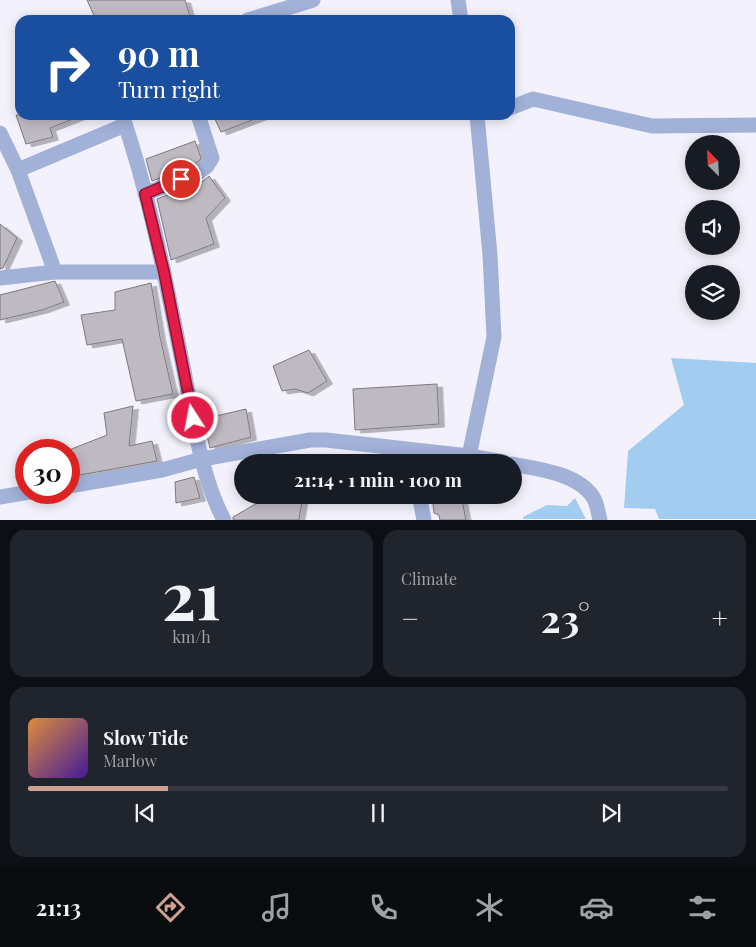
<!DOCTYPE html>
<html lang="en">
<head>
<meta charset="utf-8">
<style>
	:root { --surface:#171b24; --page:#20242c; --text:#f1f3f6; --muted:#9ea1a6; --line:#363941; --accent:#cfa292 }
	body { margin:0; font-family:"Playfair Display",serif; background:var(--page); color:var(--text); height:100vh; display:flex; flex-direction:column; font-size:19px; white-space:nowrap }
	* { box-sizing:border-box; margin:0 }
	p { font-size:16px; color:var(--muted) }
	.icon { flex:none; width:28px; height:28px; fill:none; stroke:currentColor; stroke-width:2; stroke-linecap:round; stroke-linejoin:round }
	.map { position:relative; height:520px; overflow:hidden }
	.panel { display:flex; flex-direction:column; gap:10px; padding:10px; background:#0d0f14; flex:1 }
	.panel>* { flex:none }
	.hud { position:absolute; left:15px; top:15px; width:500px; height:105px; border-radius:15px; box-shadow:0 2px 12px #0003; background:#1a4fa0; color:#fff; overflow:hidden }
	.needle { width:32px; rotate:336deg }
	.fabs { position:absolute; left:685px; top:135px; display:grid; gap:10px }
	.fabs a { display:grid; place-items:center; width:55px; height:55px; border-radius:50%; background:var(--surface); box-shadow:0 2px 12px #0003; font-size:25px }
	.speed { position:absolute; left:15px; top:439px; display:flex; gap:10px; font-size:25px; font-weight:700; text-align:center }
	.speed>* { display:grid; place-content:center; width:65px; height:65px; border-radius:50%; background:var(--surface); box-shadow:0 2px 12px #0003; line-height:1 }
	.speed .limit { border:8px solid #d22; background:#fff; color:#111 }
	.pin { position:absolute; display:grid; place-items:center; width:42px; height:42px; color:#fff; margin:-21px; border:2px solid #fff; border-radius:50%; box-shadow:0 1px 5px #0007 }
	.me { position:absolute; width:55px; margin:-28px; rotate:349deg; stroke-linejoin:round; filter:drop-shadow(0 0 4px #0008) }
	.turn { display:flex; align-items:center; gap:18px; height:105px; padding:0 20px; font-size:22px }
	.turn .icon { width:65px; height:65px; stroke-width:2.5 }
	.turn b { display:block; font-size:35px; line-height:42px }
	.big { font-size:38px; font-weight:700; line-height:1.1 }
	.panel .tile { flex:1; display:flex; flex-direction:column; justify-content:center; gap:8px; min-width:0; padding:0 18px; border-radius:15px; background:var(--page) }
	.panel .dial { align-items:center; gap:0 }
	.dial b { font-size:65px; line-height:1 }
	.song { display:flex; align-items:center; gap:15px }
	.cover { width:60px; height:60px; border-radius:8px; background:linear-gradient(135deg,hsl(30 70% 55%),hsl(260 70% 35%)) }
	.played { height:5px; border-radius:2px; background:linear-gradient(90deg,var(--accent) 20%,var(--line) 20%) }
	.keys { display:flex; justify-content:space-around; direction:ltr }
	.heat { display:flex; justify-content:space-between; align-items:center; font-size:28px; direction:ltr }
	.panel .tiles { flex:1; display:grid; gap:10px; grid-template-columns:1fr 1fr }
	.tile:last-child { grid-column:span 2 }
	.trip { position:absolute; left:234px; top:454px; width:288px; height:50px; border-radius:25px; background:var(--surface); box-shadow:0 2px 12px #0003; font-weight:700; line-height:50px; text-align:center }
	.menu { display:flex; height:80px; justify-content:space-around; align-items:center; background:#090b0e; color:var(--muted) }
	.menu .icon { width:35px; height:35px }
	.menu .on { color:var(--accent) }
	.menu b { font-size:22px; color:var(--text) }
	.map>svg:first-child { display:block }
</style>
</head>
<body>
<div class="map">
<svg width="756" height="520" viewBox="0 0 756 520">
	<defs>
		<filter id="shadow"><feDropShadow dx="5.5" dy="3" stdDeviation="0" flood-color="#0004"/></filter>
	</defs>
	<rect width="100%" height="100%" fill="#f3f2fc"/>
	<g fill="#a3ccf1">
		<polygon points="671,358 756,363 756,519 659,519 655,509 624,508 628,451 684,405"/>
		<polygon points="575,498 586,519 523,519 523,517 547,505 567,506"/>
	</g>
	<g fill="#bfbac2" stroke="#7d7880" filter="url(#shadow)">
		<polygon points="87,0 185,0 191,20 96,20"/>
		<polygon points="16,115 81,115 81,116 50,128 53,137 26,144"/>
		<polygon points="213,115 263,115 263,116 221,132"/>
		<polygon points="195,141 201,158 200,160 194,164 152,181 146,159"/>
		<polygon points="209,176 225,198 206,218 214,244 171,260 157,199 203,181"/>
		<polygon points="0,224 17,238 3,268 0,269"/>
		<polygon points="55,281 64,302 42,310 0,320 0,295"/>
		<polygon points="151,283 160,337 173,394 136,401 122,339 87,345 81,315 115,310 115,292"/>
		<polygon points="309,350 327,381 308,393 295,389 282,391 273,366"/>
		<polygon points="437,384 439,424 355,430 353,389"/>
		<polygon points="133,406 129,446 152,441 157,461 69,477 69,450 107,435 104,413"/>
		<polygon points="246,409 251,437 210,448 203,419"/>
		<polygon points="194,477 200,498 176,503 175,482"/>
		<polygon points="288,495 303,495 299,520 233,520 233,517 259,502"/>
		<polygon points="432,495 461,495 466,520 440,520 439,515 434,513"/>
	</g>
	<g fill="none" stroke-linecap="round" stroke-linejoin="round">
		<g stroke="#a2b1d8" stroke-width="15">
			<polyline points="458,0 461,20"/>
			<polyline points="248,20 313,0"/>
			<polyline points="510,108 533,99 652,126 756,125"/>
			<path d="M122,115C150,196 166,282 183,366C193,415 200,475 224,520"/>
			<polyline points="0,133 18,170 55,272"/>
			<polyline points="18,170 125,125"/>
			<polyline points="145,194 199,172 207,166 212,158 198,115"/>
			<polyline points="0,278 55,272 164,272"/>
			<polyline points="469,456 494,337 490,255 477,115"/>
			<path d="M512,464C538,469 577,473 593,497C597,503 598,512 600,520"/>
			<polyline points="69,486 162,470 202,459 310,440 326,440 469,456 504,462"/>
			<polyline points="419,495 424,520"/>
			<polyline points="0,497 29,492"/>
		</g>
	</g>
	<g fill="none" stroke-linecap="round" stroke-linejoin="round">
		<g stroke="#92132f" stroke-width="12">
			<polyline id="route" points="181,179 145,194 164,272 193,418"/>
		</g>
		<use href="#route" stroke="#e11d48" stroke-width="9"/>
	</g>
</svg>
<div class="fabs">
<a><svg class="needle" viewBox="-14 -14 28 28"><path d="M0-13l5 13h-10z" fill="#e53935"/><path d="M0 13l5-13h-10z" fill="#9ea1a6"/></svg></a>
<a><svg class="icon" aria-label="sound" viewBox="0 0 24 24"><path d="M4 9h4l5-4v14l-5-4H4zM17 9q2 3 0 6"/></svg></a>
<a><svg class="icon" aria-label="layers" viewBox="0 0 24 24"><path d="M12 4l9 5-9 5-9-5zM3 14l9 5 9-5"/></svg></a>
</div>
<div class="speed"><div class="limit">30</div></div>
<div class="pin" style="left:181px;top:179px;background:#d93025"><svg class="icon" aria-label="arrive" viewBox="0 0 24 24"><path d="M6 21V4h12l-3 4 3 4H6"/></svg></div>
<svg class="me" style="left:193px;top:418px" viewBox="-20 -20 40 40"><circle r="17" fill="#e11d48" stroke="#fff" stroke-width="3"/><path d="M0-11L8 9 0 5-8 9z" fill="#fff"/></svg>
<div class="trip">21:14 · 1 min · 100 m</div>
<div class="hud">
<div class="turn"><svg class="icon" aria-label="right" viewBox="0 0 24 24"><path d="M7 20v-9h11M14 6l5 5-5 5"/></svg><div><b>90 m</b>Turn right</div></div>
</div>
</div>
<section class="panel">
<div class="tiles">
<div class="tile dial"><b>21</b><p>km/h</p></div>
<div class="tile"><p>Climate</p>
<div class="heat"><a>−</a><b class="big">23°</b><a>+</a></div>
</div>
<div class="tile">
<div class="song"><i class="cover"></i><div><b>Slow Tide</b><p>Marlow</p></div></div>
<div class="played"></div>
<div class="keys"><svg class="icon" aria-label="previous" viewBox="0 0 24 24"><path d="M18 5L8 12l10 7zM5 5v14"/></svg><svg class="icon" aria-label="pause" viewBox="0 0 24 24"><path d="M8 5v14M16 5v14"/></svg><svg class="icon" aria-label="next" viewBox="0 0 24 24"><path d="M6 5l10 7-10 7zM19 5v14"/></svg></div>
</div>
</div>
</section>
<nav class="menu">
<b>21:13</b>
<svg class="icon on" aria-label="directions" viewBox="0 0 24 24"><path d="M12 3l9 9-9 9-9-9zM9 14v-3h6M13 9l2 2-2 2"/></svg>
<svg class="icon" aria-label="music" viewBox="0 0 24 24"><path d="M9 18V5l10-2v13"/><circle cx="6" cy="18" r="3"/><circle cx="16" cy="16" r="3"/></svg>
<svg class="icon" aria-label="phone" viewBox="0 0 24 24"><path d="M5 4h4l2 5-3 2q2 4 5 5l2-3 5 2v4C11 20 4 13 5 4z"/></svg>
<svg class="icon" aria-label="climate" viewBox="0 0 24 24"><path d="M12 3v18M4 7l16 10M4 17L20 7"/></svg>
<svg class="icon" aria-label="car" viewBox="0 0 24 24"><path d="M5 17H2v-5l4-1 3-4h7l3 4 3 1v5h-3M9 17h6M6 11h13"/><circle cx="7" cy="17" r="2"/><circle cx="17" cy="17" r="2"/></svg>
<svg class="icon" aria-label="filters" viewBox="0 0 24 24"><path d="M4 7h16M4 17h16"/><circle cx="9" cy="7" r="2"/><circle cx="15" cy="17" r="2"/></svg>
</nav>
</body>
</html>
